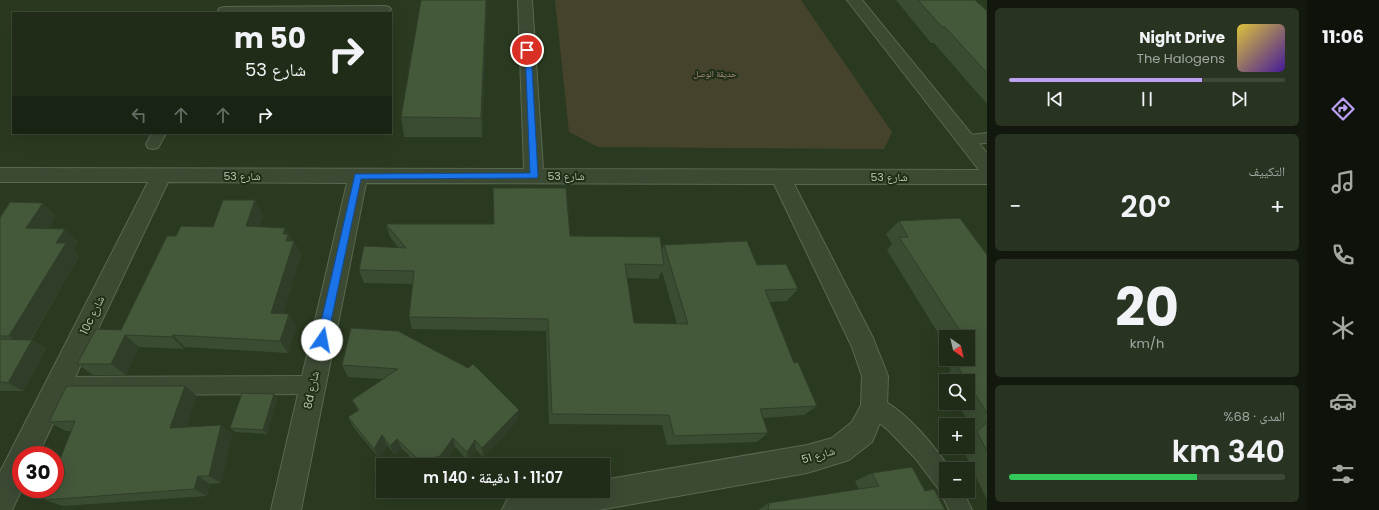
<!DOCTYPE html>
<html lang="ar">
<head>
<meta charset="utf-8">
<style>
	:root { --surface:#202c18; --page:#283421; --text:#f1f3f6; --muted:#a2a7a2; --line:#3d4837; --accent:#bca0f2 }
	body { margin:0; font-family:Poppins,"Noto Naskh Arabic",sans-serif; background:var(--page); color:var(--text); direction:rtl; height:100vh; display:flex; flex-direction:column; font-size:15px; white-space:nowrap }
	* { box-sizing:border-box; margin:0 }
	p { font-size:13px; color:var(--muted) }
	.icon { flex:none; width:22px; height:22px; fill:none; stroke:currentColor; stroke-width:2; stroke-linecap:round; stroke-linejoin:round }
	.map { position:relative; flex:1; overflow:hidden; direction:ltr }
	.side { display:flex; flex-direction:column; gap:8px; padding:8px; background:#12180d; width:320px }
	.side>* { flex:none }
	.top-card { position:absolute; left:12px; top:12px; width:380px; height:122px; border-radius:0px; box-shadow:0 4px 16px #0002,0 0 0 1px var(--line); direction:rtl; background:#202c18; color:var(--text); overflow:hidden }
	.needle { width:26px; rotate:146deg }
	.tools { position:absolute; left:939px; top:330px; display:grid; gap:8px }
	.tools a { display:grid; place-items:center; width:36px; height:36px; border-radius:0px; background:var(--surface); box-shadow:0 4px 16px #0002,0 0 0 1px var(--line); font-size:20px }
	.speed { position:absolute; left:12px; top:446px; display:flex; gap:8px; font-size:20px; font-weight:700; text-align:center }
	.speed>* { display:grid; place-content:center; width:52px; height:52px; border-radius:50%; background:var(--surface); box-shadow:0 4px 16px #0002,0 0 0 1px var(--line); line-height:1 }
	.speed .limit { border:6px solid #d22; background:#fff; color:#111 }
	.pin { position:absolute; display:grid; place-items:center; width:34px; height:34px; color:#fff; margin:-17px; border:2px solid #fff; border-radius:50%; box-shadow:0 1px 4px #0007 }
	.me { position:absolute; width:44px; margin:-22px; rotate:12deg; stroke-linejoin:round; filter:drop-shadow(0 0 3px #0008) }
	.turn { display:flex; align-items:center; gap:14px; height:84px; padding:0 20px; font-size:18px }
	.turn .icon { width:52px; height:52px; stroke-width:2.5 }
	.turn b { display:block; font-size:28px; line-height:34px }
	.lanes { display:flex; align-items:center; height:38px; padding:0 20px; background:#0003; justify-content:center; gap:20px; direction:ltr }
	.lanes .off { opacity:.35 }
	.big { font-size:30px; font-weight:600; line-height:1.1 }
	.side .tile { flex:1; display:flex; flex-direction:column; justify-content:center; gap:6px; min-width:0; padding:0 14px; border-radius:6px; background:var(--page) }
	.side .dial { align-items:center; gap:0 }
	.dial b { font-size:52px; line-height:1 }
	.song { display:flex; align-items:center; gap:12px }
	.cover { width:48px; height:48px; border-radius:6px; background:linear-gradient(135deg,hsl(50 70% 55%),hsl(260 70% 35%)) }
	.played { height:4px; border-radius:2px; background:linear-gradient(90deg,var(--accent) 70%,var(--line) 70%) }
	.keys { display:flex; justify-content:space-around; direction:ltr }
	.heat { display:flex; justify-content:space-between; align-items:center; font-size:22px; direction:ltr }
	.charge { height:6px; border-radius:3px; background:linear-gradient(90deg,#34c759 68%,var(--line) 0) }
	.trip { position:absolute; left:376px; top:458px; width:234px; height:40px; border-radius:0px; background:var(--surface); box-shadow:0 4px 16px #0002,0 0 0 1px var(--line); font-weight:600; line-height:40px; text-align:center; direction:rtl }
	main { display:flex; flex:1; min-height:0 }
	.tabs { display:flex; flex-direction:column; width:72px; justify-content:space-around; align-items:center; background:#0d120a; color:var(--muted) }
	.tabs .icon { width:28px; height:28px }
	.tabs .active { color:var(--accent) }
	.tabs b { font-size:18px; color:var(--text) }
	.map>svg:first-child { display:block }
</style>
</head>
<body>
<main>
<nav class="tabs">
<b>11:06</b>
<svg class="icon active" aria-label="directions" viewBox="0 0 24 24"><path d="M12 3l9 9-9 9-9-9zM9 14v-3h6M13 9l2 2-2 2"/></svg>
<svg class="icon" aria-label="music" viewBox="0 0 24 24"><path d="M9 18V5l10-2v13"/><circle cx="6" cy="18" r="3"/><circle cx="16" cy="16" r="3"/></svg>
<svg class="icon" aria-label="phone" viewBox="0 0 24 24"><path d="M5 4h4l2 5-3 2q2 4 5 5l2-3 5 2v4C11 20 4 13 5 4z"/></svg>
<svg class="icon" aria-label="climate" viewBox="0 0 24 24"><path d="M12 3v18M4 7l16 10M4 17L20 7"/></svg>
<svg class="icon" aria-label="car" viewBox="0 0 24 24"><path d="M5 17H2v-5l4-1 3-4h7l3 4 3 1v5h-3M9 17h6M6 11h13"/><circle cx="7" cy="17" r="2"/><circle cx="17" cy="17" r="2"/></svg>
<svg class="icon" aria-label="filters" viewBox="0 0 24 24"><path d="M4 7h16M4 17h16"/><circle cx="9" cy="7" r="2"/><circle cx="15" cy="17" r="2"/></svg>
</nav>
<section class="side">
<div class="tile">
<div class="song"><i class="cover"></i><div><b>Night Drive</b><p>The Halogens</p></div></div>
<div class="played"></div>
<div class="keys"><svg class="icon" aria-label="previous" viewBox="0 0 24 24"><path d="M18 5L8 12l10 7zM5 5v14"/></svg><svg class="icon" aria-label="pause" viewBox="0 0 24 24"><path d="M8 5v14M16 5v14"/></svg><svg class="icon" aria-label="next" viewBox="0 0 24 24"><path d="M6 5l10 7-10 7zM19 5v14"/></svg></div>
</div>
<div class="tile"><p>التكييف</p>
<div class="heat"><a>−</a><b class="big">20°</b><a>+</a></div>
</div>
<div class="tile dial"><b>20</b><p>km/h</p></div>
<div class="tile"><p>المدى · 68%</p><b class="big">340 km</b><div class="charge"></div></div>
</section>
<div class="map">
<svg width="987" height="510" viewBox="0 0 987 510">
	<rect width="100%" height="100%" fill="#2a3a20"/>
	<polygon fill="#45432b" points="555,0 801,0 892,132 884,149 598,147 569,132"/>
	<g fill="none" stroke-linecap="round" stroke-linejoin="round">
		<g stroke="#596852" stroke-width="2">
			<g id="service">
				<polygon points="385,6 389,7 391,9 389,11 222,13 218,10 220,8 224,7"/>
				<polygon points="152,133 166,133 158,148 153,149 148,148 146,144"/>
				<polygon points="987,133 987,143 966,144 961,142 959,139 961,136"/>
				<polygon points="312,376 319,378 322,385 319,392 312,394 58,395 51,393 48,386 51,379 58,377"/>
				<path d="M874,396C904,408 932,443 950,469H946V491H963L972,510H949L940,491L915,458L888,430L867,413L864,406L867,399Z"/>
			</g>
		</g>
		<g stroke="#596852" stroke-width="2">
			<path id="minor" d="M518,0H532L543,169L979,170L847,0H862L987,153V184H794L873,338L888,376L887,406L872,442L849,460L807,473L599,510H502L507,500C537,487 571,491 603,491V480L807,445L832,438L852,422L861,405L862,376L852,347L774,184L366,183L301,510H271L347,183L168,182L38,455H21L22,489L12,510H0V472L148,182H0V168L524,169Z"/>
		</g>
		<use href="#service" fill="#3c4a34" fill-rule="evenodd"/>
		<use href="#minor" fill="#3c4a34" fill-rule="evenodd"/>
	</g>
	<g fill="#3a4c32" fill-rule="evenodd">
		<polygon points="487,0 482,137 404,137 401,117"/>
		<polygon points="896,0 975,0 987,11 987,104 934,43 931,43"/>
		<polygon points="263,215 259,227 285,228 292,241 294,241 301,255 283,314 296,326 288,353 185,347 184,349 139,347 126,375 93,375 77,364 121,330 176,236"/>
		<polygon points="56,216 48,228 65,229 78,242 73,250 79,256 31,340 32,340 46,349 23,391 0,391 0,218"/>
		<polygon points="899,221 987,255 987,500 962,447 968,447 968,431 972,427 957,403 968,403 968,381 946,381 946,385 941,377 951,371 942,357 946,355 946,359 968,359 968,337 946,337 946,346 887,250 892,244 886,234"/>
		<path d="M386,224L570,236L662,249L664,245L757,265L798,289L787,301L770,302L794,363L817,406L804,415L763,418L768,433L757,442L667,445L662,425L549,424L546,331L412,329L409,317L413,284L364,283L359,270L398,247L390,237ZM662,271L677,324L634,323L627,278L658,279Z"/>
		<polygon points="351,328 518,420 483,457 476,450 468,461 455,447 442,465 419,465 402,449 395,455 387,445 379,458 354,428 348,417 358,411 352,400 383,379 348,377 342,365"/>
		<polygon points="185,386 197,396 186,427 221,425 232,434 221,483 210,484 207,496 63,506 44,500 72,431 66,431 49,422"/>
		<polygon points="274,394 277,399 267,434 235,432 230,428"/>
		<polygon points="872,473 925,491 945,510 758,510 769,503 859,490 855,481"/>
	</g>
	<g fill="#303e29">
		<polygon points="486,0 487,0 482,137 481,118"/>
		<polygon points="255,200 263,215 254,240 246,226"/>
		<polygon points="43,203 56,216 40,241 26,228"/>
		<polygon points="285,228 293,244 294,241 301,255 280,325 271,313 286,241 283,234"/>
		<polygon points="65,229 78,242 73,250 79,256 26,347 9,336 56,243"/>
		<polygon points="289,314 296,326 288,353 280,341"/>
		<polygon points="125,335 139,347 126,375 111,364"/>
		<polygon points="173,335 185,347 184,349 172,337"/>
		<polygon points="32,340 46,349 23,391 8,383"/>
		<polygon points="185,386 197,396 183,437 170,428"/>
		<polygon points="274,394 277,399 267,434 263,430"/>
		<polygon points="519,410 518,420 483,457 482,448"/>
		<polygon points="221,425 232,434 221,483 209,476"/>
		<polygon points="382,435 387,445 379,458 374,449"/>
		<polygon points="453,438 455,447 442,465 422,465 420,461"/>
		<polygon points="397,439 402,449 395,455 390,446"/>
		<polygon points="475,440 476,450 468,461 467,452"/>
		<polygon points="198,476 210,484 207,496 194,489"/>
	</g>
	<g fill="#44583a" stroke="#303e29">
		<polygon points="421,0 486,0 481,118 401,117"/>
		<polygon points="918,0 975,0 987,11 987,73 945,27 942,27"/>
		<polygon points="493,188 566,188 570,236 660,237 664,265 625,264 634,323 688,324 664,245 747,241 757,265 786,264 798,289 765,290 794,363 798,362 817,406 760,409 768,433 674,436 669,415 552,414 548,319 409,317 414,271 359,270 364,246 406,248 386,224 494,224"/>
		<polygon points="223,200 255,200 246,226 285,228 283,234 288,234 286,241 294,241 271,313 289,314 280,341 173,335 172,337 125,335 111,364 77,364 96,329 121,330 167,236 176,236 181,226 213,227"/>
		<polygon points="10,202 43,203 26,228 65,229 56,243 66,243 9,336 0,336 0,218"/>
		<polygon points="960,218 987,255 987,413 968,383 968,381 967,381 958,367 970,366 966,359 968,359 968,345 969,345 968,344 968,337 964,337 899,237 908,237 899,221"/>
		<polygon points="351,328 398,331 468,368 473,364 519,410 482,448 475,440 467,452 453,438 440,456 420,461 397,439 390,446 382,435 374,449 348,417 359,410 352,400 398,369 342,365"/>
		<polygon points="0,339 32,340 8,383 0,382"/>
		<polygon points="67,386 185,386 170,428 221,425 209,476 198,476 194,489 44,500 48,489 55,489 55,472 75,421 49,422 64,391"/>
		<polygon points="242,393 274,394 263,430 230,428"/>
		<polygon points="987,422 987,451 977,432"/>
		<polygon points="912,467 925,491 934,489 945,510 768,510 769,503 879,486 872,473"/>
	</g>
	<polygon fill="#1a73e8" stroke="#114b97" points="525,48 531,50 538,176 537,178 361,179 327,340 326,344 322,345 319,344 317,340 355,174 530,173"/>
	<g text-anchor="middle" stroke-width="4" stroke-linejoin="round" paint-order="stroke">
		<g font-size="9" fill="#ad9084" stroke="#212f19">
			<text x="715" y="77">حديقة الوصل</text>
		</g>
		<g font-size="11" fill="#b6c7af" stroke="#212f19">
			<text x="242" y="180">شارع 53</text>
			<text x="566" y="180">شارع 53</text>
			<text x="889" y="181">شارع 53</text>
			<text transform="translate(92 315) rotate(-64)" y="4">10c شارع</text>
			<text transform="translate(311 390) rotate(-78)" y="4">8d شارع</text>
			<text transform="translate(818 455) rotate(-16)" y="4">شارع 51</text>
		</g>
	</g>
</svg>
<div class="tools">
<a><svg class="needle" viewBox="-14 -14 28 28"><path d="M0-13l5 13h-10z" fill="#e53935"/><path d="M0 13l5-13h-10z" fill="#a2a7a2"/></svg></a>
<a><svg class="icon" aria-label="search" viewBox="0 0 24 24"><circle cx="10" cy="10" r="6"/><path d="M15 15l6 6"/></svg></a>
<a>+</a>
<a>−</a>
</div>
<div class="speed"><div class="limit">30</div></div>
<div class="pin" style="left:527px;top:50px;background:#d93025"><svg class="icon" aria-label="arrive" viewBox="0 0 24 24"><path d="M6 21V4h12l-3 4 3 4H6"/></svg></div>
<svg class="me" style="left:322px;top:340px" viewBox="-20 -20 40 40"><circle r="19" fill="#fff"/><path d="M0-13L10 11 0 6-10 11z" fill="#1a73e8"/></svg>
<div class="trip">11:07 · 1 دقيقة · 140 m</div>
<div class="top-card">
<div class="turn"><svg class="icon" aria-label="right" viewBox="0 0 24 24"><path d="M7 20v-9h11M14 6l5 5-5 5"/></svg><div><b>50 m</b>شارع 53</div></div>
<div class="lanes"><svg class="icon off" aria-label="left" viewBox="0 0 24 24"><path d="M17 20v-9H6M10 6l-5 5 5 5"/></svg><svg class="icon off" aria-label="ahead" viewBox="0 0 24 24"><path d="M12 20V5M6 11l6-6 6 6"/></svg><svg class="icon off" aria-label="ahead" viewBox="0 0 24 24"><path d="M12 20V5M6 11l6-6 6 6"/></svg><svg class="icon" aria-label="right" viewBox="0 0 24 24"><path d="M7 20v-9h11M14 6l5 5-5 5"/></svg></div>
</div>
</div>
</main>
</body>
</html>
